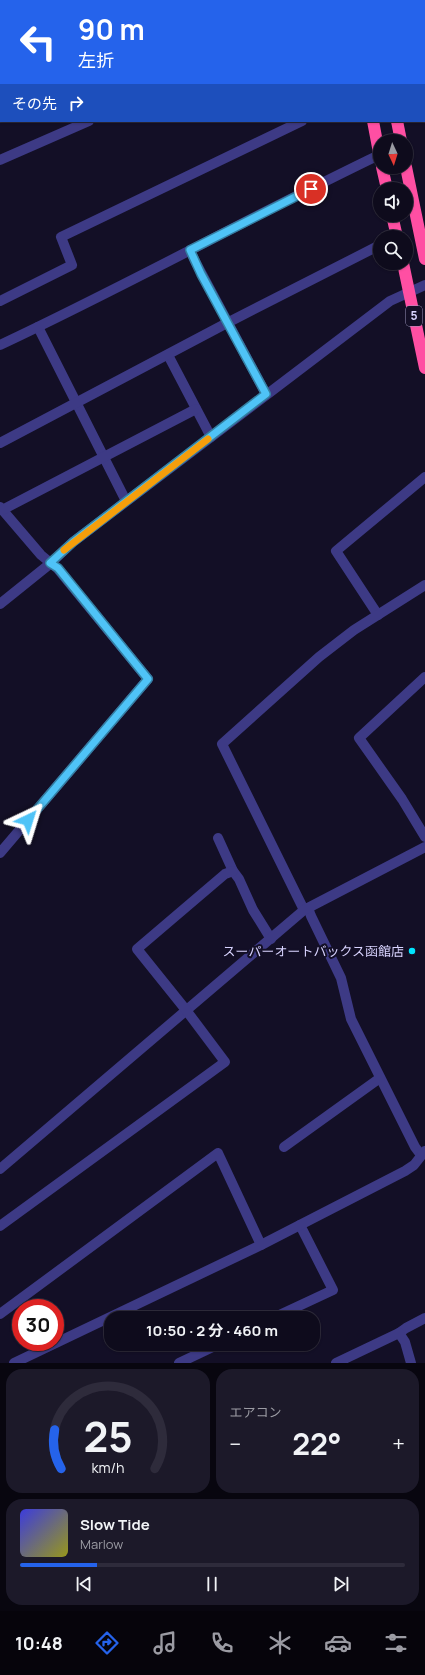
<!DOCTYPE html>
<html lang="ja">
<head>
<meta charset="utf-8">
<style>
	:root { --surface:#0e0b1c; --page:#1c1929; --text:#f1f3f6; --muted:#9b9ba3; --line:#2e2b3b; --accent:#2563eb }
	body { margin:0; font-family:Manrope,"Noto Sans JP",sans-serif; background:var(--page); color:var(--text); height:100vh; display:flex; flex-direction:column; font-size:15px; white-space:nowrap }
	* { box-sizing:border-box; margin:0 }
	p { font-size:13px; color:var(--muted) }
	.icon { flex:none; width:22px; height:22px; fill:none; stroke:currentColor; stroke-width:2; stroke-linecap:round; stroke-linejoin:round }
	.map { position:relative; height:1363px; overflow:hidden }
	.drawer { display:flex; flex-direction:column; gap:6px; padding:6px; background:#08060f; flex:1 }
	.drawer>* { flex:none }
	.guide { position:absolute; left:0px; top:0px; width:425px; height:122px; box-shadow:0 1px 3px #0004,0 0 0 1px var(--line); background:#2563eb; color:#fff; overflow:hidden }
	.needle { width:26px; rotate:176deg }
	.controls { position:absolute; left:373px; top:134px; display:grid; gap:8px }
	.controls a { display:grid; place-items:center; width:40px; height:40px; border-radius:50%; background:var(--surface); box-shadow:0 1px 3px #0004,0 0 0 1px var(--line); font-size:20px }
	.speed { position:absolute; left:12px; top:1299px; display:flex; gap:8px; font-size:20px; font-weight:700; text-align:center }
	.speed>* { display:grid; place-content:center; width:52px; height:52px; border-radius:50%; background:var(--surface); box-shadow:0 1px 3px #0004,0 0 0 1px var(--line); line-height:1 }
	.speed .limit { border:6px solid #d22; background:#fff; color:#111 }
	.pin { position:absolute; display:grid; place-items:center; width:34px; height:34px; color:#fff; margin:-17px; border:2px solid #fff; border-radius:50%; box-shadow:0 1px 4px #0007 }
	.me { position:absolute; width:44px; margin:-22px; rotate:41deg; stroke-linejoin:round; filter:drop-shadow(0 0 3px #0008) }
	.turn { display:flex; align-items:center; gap:14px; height:84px; padding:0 12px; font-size:18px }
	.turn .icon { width:52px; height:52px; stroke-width:2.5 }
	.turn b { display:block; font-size:28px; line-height:34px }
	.then { display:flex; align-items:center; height:38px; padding:0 12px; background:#0003; gap:8px; font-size:15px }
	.big { font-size:30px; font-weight:700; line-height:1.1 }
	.drawer .tile { flex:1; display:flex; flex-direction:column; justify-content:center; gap:6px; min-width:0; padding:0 14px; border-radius:16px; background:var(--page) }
	.drawer .dial { align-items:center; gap:0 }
	.dial svg { height:104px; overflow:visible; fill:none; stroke:var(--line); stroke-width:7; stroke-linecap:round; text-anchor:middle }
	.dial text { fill:var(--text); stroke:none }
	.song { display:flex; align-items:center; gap:12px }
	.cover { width:48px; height:48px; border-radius:6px; background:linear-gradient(135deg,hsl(240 70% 55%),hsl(60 70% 35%)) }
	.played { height:4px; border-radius:2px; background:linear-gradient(90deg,var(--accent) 20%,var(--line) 20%) }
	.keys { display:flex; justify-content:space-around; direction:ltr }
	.heat { display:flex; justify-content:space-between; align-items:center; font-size:22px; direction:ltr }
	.drawer .tiles { flex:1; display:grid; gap:6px; grid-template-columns:1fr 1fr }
	.tile:last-child { grid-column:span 2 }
	.trip { position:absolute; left:104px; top:1311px; width:216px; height:40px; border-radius:16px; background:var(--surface); box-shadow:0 1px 3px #0004,0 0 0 1px var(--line); font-weight:700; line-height:40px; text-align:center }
	.menu { display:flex; height:64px; justify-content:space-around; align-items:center; background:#06040b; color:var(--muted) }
	.menu .icon { width:28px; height:28px }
	.menu .current { color:var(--accent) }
	.menu b { font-size:18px; color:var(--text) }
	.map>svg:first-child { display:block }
</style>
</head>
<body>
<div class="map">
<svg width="425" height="1363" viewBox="0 0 425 1363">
	<rect width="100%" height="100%" fill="#130f26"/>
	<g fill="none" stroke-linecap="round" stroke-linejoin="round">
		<g stroke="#3d3a85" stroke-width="10">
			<polyline points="155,0 155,1"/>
			<polyline points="232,1 235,0"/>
			<polyline points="424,14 425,14"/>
			<polyline points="424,23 425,26"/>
			<polyline points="0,91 1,90"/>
			<polyline points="424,114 425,114"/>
			<polyline points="0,160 89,121"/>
			<polyline points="190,250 195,261 266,394"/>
			<polyline points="0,301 72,265 61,237 302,121"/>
			<polyline points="38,327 126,501"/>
			<path d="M0,345C128,285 252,216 379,155"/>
			<polyline points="168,355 211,437"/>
			<polyline points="0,443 227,323 380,245"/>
			<polyline points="0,507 41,555 58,569 148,679 0,853"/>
			<polyline points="2,510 196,409"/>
			<polyline points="0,604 51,563 73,542 390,301 425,285"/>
			<polyline points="378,615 336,551 425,477"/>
			<polyline points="425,677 359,738 402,799 425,837"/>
			<polyline points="218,838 233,871 239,879 253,910 271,939"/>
			<polyline points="308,908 311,916 341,978 351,1019 415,1147 421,1155"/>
			<polyline points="304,910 222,744 319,657 354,630 425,585"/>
			<polyline points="284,1147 380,1078"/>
			<polyline points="0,1169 304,910 425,847"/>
			<polyline points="0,1226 225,1062 186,1010 137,949 225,874 233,871"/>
			<polyline points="0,1314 218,1153 261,1245"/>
			<polyline points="273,1318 333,1290 300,1225"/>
			<polyline points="399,1333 406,1328 425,1318"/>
			<polyline points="14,1363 261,1245 405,1171 414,1165 425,1151"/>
			<polyline points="179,1363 219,1344"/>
			<polyline points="336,1363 399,1333 405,1342 411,1363"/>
		</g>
		<g stroke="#ff4fa3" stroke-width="12">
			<polyline points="356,0 356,1"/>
			<polyline points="381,0 381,1"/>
			<polyline points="373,121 380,158"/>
			<polyline points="397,121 401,141"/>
			<polyline points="382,167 387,189"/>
			<polyline points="406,167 425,259"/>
			<polyline points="392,215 397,237"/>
			<polyline points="403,263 425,368"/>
		</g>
	</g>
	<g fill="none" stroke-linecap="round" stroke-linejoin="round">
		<g stroke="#337fa1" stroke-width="10">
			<polyline id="route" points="28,820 148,679 58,568 50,563 73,542 266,394 201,274 190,250 311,189"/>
		</g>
		<use href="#route" stroke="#4fc3f7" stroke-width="7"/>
		<polyline stroke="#f59e0b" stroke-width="7" points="64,550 208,439"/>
	</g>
	<circle fill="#00e5ff" stroke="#130f26" stroke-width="1.5" cx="412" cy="951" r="4"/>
	<g text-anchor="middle" stroke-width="4" stroke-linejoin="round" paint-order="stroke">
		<rect fill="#130f26" stroke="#9e99be" stroke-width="1" x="406" y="306" width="16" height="20" rx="3"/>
		<g font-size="12" font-weight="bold" fill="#d9d4ff">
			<text x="414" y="320">5</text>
		</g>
		<g font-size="13" fill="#d9d4ff" stroke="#130f26" text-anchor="end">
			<text x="404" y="956">スーパーオートバックス函館店</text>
		</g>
	</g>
</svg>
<div class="controls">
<a><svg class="needle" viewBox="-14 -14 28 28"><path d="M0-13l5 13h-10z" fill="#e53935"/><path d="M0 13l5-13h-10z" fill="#9b9ba3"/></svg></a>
<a><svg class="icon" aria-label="sound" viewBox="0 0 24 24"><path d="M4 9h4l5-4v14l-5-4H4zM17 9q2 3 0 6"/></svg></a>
<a><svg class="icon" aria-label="search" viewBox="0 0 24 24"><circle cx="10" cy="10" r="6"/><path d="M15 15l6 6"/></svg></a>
</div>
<div class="speed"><div class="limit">30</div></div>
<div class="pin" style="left:311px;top:189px;background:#d93025"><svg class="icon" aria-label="arrive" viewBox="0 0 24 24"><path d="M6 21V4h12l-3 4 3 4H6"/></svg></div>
<svg class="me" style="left:28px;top:820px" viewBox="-20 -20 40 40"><path d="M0-17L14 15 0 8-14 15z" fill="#4fc3f7" stroke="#fff" stroke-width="4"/></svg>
<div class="trip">10:50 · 2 分 · 460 m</div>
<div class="guide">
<div class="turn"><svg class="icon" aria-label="left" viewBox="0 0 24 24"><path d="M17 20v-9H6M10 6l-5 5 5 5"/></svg><div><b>90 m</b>左折</div></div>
<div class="then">その先<svg class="icon" aria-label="right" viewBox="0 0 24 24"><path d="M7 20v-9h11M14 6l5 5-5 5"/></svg></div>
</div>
</div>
<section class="drawer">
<div class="tiles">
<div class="tile dial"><svg viewBox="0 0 100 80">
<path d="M14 69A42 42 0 1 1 86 69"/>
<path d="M14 69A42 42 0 0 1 9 39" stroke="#2563eb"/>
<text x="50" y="56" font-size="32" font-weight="700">25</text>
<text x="50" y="72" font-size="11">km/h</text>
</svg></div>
<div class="tile"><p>エアコン</p>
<div class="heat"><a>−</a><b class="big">22°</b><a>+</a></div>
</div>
<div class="tile">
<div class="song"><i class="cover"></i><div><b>Slow Tide</b><p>Marlow</p></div></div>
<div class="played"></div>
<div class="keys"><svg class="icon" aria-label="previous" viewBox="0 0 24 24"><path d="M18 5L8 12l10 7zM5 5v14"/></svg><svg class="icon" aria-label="pause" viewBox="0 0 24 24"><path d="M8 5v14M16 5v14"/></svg><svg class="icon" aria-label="next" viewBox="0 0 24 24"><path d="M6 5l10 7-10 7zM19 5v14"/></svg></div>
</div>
</div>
</section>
<nav class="menu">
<b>10:48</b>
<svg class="icon current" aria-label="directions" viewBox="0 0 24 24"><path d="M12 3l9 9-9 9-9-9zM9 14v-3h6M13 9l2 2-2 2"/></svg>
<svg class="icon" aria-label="music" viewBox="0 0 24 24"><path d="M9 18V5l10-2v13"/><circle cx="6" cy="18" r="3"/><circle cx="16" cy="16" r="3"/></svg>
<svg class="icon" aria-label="phone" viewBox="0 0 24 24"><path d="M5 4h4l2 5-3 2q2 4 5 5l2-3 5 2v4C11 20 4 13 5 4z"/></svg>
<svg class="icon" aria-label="climate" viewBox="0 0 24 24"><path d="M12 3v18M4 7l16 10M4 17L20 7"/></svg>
<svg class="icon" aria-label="car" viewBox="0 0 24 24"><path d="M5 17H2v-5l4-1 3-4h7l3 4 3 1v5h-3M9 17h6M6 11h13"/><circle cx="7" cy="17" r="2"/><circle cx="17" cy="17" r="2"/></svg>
<svg class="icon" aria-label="filters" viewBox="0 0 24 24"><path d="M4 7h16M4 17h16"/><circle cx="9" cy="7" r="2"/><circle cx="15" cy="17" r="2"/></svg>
</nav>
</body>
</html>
